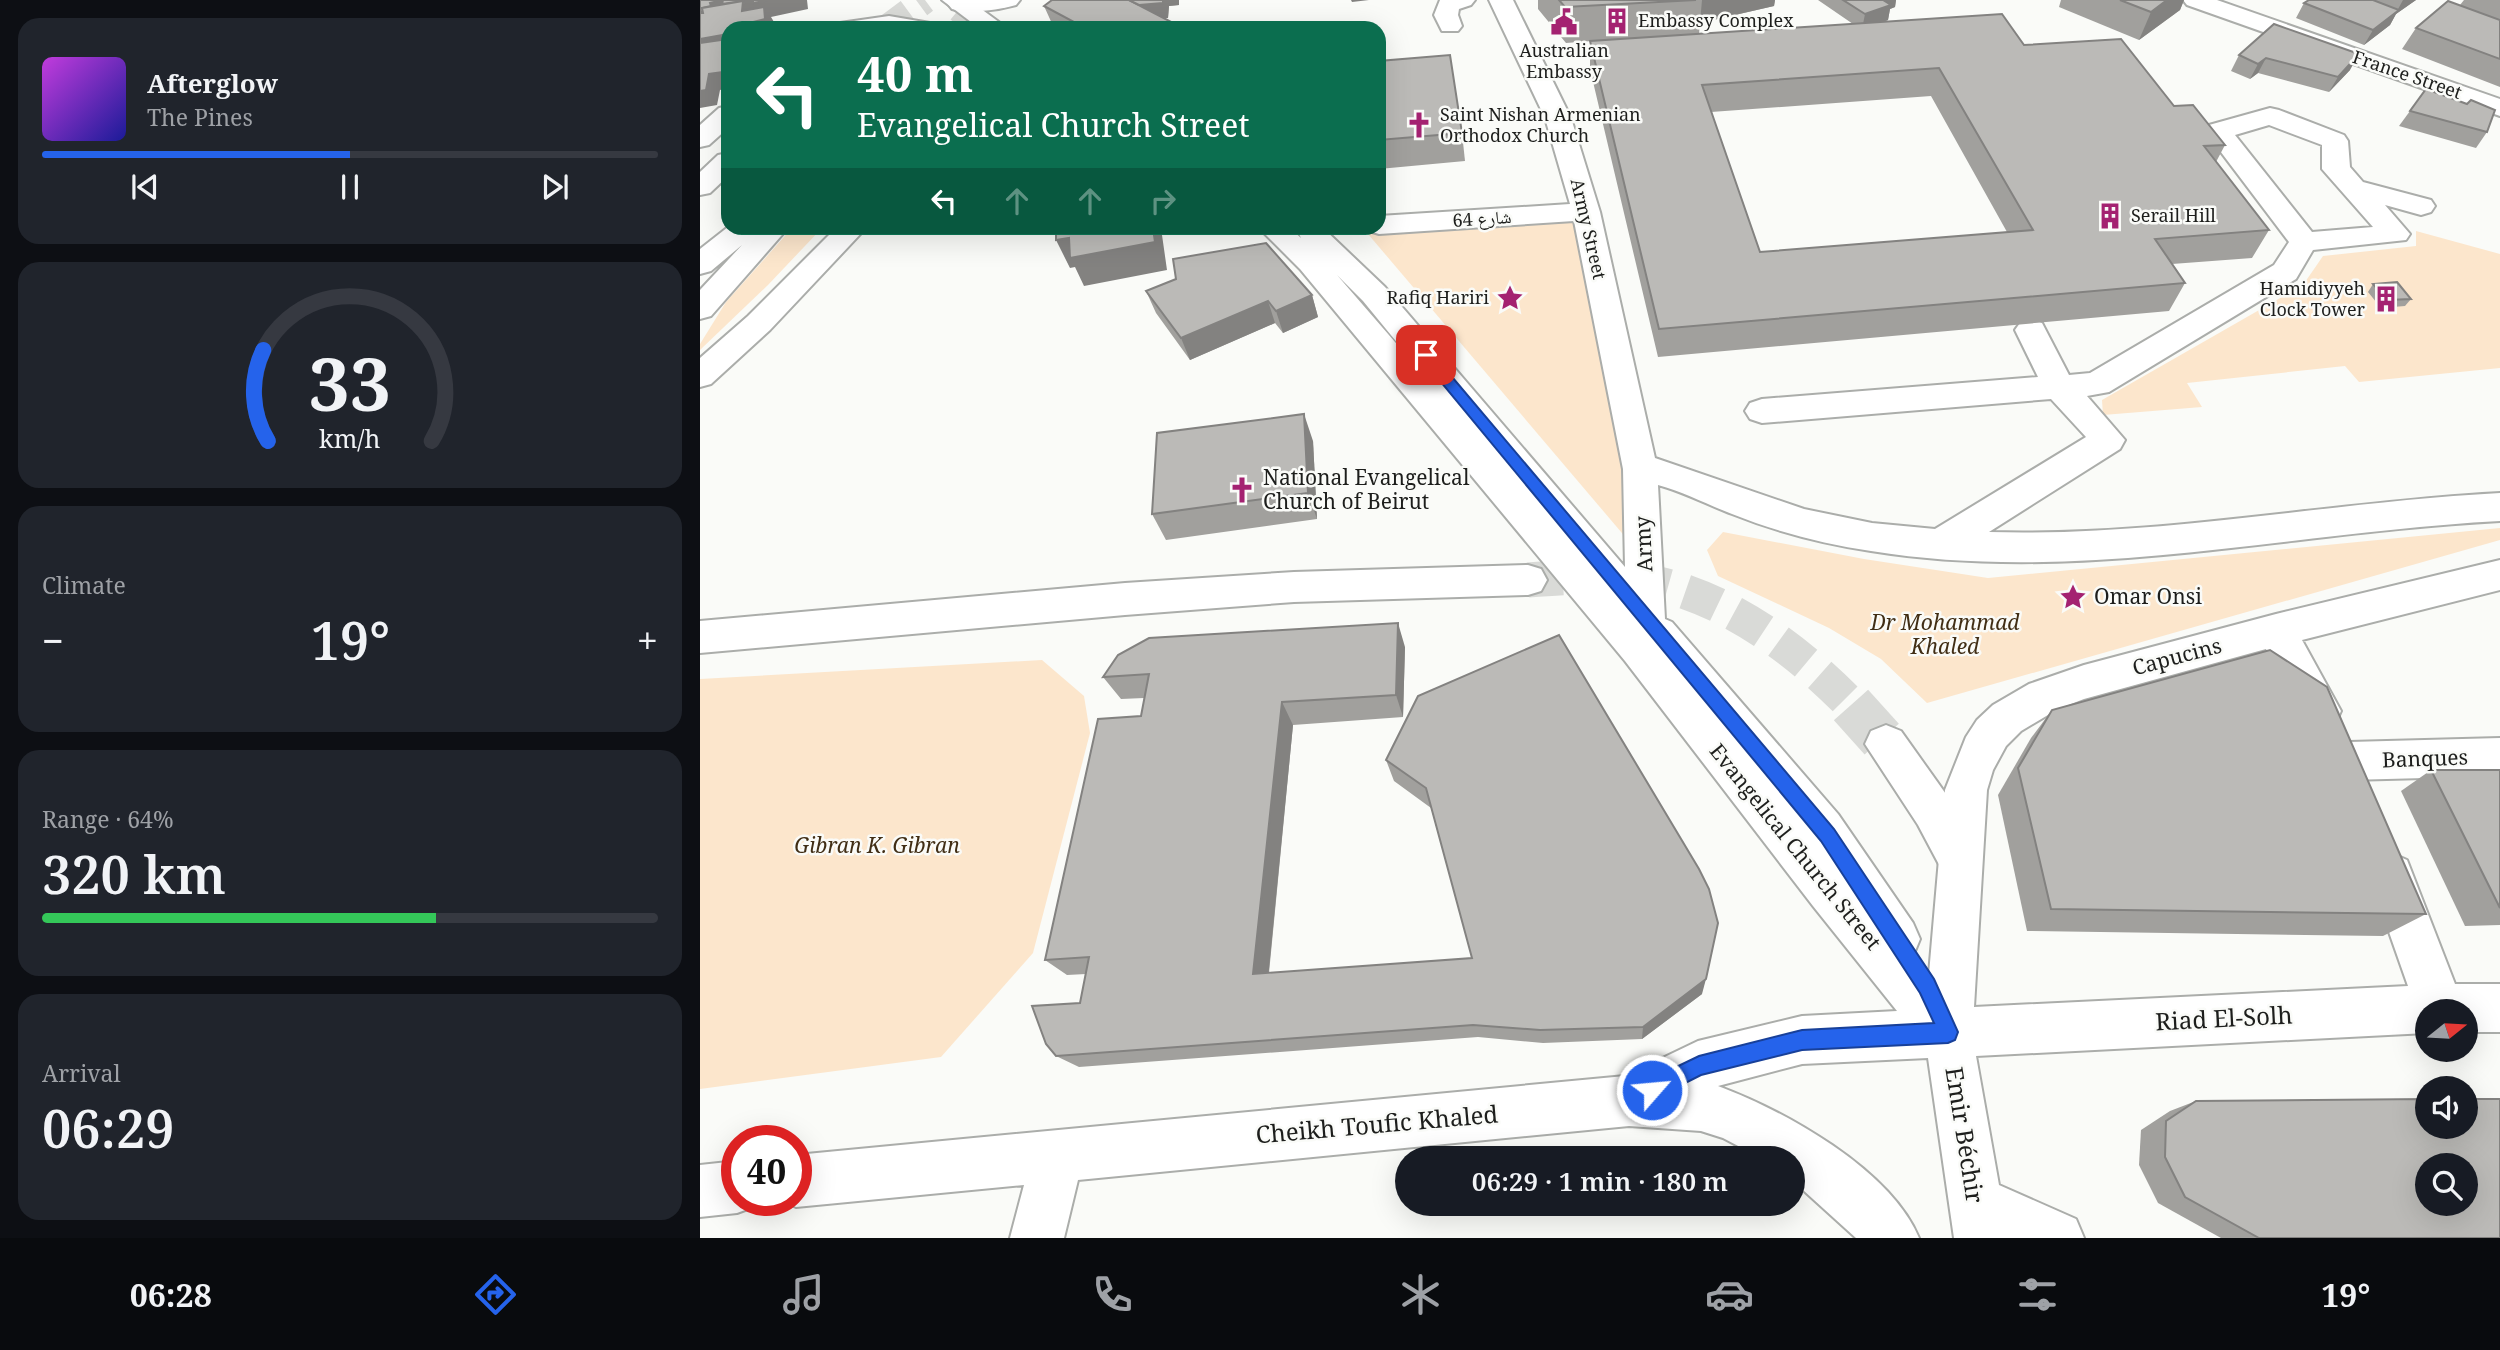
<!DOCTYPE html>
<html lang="en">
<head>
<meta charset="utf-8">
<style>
	:root { --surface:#171b24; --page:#20242c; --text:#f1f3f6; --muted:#9ea1a6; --line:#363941; --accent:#2563eb }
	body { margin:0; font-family:"Noto Serif","Noto Naskh Arabic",serif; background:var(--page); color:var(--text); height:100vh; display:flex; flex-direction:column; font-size:26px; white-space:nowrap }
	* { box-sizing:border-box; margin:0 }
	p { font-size:23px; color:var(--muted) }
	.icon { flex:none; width:38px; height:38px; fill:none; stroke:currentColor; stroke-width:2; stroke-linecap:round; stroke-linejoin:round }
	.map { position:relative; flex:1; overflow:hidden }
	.panel { display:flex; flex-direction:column; gap:18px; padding:18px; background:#0d0f14; width:700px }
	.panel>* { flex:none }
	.banner { position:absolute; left:21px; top:21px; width:665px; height:214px; border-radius:21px; box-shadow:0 7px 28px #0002; background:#0b6e4f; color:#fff; overflow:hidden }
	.needle { width:46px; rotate:72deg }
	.controls { position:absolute; left:1715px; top:999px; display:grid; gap:14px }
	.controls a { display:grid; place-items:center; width:63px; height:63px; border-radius:50%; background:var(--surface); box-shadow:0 7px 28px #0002; font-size:35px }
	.speed { position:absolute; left:21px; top:1125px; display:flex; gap:14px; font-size:35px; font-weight:700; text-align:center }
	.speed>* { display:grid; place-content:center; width:91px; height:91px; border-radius:50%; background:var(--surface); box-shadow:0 7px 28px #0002; line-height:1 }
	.speed .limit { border:10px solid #d22; background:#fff; color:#111 }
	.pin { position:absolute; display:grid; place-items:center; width:60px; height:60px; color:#fff; margin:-30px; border-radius:14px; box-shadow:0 4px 10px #0006 }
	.me { position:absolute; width:77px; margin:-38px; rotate:63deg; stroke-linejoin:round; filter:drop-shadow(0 0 5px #0008) }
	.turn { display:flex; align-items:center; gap:24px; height:147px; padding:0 21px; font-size:32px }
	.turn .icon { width:91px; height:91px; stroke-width:2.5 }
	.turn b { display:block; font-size:49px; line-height:60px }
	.lanes { display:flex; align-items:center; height:66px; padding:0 21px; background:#0003; justify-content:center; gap:35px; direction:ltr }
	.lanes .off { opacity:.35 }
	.big { font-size:52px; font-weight:600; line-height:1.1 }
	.panel .tile { flex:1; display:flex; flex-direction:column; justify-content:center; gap:10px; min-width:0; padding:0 24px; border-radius:21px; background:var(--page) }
	.panel .dial { align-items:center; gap:0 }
	.dial svg { height:182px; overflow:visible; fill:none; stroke:var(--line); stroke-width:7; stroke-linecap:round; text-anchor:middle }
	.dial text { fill:var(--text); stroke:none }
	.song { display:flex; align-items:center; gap:21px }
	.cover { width:84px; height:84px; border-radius:10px; background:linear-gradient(135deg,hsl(290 70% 55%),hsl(240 70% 35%)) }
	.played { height:7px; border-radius:4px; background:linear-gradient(90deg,var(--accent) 50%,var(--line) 50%) }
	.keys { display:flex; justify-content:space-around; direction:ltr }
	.heat { display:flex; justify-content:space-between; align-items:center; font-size:38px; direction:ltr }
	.charge { height:10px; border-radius:5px; background:linear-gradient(90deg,#34c759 64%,var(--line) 0) }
	.trip { position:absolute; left:695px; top:1146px; width:410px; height:70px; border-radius:35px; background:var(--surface); box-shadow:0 7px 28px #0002; font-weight:600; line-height:70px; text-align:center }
	.dock { display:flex; height:112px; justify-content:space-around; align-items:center; background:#090b0e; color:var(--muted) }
	.dock .icon { width:49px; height:49px }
	.dock .selected { color:var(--accent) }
	.dock b { font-size:32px; color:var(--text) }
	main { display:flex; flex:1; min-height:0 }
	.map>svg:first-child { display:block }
</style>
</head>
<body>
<main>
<section class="panel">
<div class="tile">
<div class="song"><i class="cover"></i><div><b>Afterglow</b><p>The Pines</p></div></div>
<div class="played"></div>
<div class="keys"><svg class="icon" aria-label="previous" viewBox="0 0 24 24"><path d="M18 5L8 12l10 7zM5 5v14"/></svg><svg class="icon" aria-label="pause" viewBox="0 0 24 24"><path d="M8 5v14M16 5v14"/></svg><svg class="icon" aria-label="next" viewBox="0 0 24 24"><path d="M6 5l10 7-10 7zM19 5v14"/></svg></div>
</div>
<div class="tile dial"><svg viewBox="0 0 100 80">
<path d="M14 69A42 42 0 1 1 86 69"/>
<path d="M14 69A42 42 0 0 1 12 29" stroke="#2563eb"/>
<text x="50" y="56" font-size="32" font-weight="700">33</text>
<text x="50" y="72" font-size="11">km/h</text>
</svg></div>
<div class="tile"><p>Climate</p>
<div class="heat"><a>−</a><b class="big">19°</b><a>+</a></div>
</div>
<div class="tile"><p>Range · 64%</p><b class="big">320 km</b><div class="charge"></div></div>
<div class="tile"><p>Arrival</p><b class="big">06:29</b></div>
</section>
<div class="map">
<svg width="1800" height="1238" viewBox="0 0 1800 1238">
	<rect width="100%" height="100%" fill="#fafbf8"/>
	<g fill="#fce6cc">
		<polygon points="877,221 944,559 668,234"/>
		<polygon points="92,228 122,228 68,285 0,350 0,344 26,302"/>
		<polygon points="1716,231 1800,254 1800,368 1659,382 1645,366 1487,383 1502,407 1403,415 1402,400 1603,285 1623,256 1716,246"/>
		<polygon points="1800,528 1800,540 1227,703 1181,659 1129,628 1018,576 1007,550 1023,532 1164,559 1288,578"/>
		<polygon points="342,660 384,696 390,733 333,953 241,1057 0,1089 0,679"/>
	</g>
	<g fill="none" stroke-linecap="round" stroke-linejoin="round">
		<g stroke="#d9dad7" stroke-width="27" stroke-dasharray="27 13" stroke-linecap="butt">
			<polyline points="187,28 225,0"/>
			<polyline points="261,28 284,0"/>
		</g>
		<path stroke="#d9dad7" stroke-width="35" stroke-dasharray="35 18" stroke-linecap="butt" d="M828,580C867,577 907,575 945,581C1026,596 1097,649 1153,707"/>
		<polyline stroke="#d9dad7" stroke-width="46" stroke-dasharray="46 24" stroke-linecap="butt" points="1151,705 1186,744"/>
		<g stroke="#abadaa" stroke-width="4">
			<g id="minor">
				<polygon points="242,0 269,0 307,28 279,28"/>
				<polygon points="740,0 775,0 771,5 759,9 758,15 762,26 758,31 742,31 734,15"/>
				<path d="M789,0H813L871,118L900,212L955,458L1104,509L1172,523L1235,529L1386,437L1351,399L1062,423L1050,419L1045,411L1050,403L1062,399L1338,377L1315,330L1320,323L1331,319L1342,323L1369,375L1390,373L1574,265L1589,242L1505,131L1509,125L1570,108L1579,110L1644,135L1648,141L1650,167L1663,182L1731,200L1735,206L1731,212L1721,215L1685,205L1710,234L1706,240L1613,250L1596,279L1409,392L1387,396L1425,440L1420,449L1289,532C1461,537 1629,502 1800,493V521C1591,532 1381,585 1171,551C1124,544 1077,532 1032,514C1008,505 984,492 958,485L965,619L972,622L1138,814L1213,923L1220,939L1213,956L1229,974L1245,790L1266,737L1277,720L1293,705L1329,684L1384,665L1576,614L1800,560V590L1602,640L1641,711L1635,724L1621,729L1607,724L1566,649L1384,699L1358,709L1321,731L1306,746L1293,770L1287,790L1274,1007L1708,986L1669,875L1675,860L1691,853L1707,860L1755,984H1800V1032H1766V1012H1727V1033L1276,1056L1299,1185L1376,1219L1384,1238H1254L1228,1058L1102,1064L1018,1086C1085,1111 1190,1169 1219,1238H1156L1092,1180V1158H1061L1023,1138L1001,1131L929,1126L378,1180L364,1238H310L324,1185L96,1207L80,1200H96V1155L925,1076L998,1041L1102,1016L1197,1011L1113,906L925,661L600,269L559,228H590L601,238L599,234L603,228H623L685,287L925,567L923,469L874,221L679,234L669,231L666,228H679V216L870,204L845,118ZM1569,125L1622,145V169L1673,227L1612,232L1535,135ZM637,275L663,301L727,379Z"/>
				<polygon points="1483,0 1517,0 1800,99 1800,116 1487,5"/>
				<polygon points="1800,738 1800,776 1649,780 1634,774 1628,761 1634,748 1649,742"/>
				<polygon points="37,1161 37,1200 58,1200 56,1206 37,1213 0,1217 0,1165"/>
			</g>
		</g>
		<g stroke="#abadaa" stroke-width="4">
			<g id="major">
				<path d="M251,0H320L316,5C298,10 270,14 252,9L248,4Z"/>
				<polygon points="189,16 230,23 234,28 136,28 140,23"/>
				<polygon points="28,106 28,128 9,145 0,147 0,125 19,108"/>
			</g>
		</g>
		<g stroke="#abadaa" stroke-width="4">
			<g id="highway">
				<polygon points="28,153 28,176 10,193 0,195 0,172 18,155"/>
				<polygon points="28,227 88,228 11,316 0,319 0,290 42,245 11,271 0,274 0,249"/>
				<polygon points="136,228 166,228 70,330 11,384 0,387 0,358 48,316"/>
				<polygon points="828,565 841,569 847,580 841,591 828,595 594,602 425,615 0,653 0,621 425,583 594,572"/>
				<polygon points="1186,725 1201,731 1248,797 1281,857 1275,872 1259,878 1243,872 1218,825 1165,744 1171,731"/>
			</g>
		</g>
		<use href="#minor" fill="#fff" fill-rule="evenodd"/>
		<use href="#major" fill="#fff" fill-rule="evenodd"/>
		<use href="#highway" fill="#fff" fill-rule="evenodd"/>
	</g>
	<g fill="#a1a09d" fill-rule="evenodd">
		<polygon points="352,0 479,0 479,5 469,6 468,18 464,18 481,28 354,28 344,6"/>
		<path d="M838,0H1075L1074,6L1000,23L999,34L1153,24L1118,0H1196L1195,7L1190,9L1188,20L1184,22L1324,45L1474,106L1525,145L1516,162L1569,230L1552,258L1472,264L1485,283L1469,311L958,357L890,69V41H892L866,43L838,9ZM1231,96L1307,232L1060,252L1011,112Z"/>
		<polygon points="1361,0 1484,0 1480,10 1439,40 1359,7"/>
		<polygon points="1609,0 1716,0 1696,14 1690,25 1664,45 1596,18 1604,3"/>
		<polygon points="1764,0 1800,0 1800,87 1702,49 1716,28 1760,5"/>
		<polygon points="1574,24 1650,70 1629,92 1558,73 1550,79 1531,71 1539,55"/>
		<polygon points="679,61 762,133 765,161 679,169"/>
		<polygon points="1767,104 1787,132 1776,148 1699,126 1710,111"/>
		<polygon points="1673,284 1711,299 1705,306 1681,308 1668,292"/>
		<polygon points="446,291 612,295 618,317 583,333 575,323 490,360 456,313"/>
		<polygon points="613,441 617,519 466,540 452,514"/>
		<polygon points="705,647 703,717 593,725 569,973 772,958 731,808 694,781 686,760 718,696 1002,994 942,1039 843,1043 778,1037 379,1067 356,1056 380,1003 386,974 367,975 345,960 441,716 444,698 421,699 403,677"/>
		<polygon points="1352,710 1726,914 1683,936 1327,931 1298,795 1331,738"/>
		<polygon points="1731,770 1800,770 1800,925 1765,926 1701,791"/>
		<polygon points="1496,1101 1800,1238 1521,1238 1458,1203 1439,1165 1441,1130 1470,1111"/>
	</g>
	<g fill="#838280">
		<polygon points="23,0 28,8 0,22 10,3"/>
		<polygon points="43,0 107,0 108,9 71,17 74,22 74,28 49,28 27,20"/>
		<polygon points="463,0 479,0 479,5 469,6 468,18 398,25 393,10"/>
		<polygon points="651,0 669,0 652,2"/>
		<polygon points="1002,0 1075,0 1074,6 1000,23"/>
		<polygon points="1180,0 1196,0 1195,7 1190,9 1188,20 1162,29 1165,14"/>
		<polygon points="1467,0 1484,0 1480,10 1439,40 1451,12"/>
		<polygon points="1703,0 1716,0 1696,14 1690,25 1664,45 1673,30 1697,11"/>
		<polygon points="28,34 28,51 0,56 0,39"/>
		<polygon points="1659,54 1650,70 1629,92 1638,77"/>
		<polygon points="1566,58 1558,73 1550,79 1558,64"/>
		<polygon points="24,65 28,65 28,88 20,90 17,105 0,108 0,91 9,74"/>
		<polygon points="453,228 461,228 467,270 384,286 375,267 370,268 356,240"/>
		<polygon points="612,295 618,317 583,333 576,311"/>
		<polygon points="568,301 575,323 490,360 481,338"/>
		<polygon points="604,414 613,441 617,519 608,493"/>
		<polygon points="698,623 705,647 703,717 696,695"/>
		<polygon points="582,702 593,725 567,989 553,974"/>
		<polygon points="1006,979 1002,994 942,1039 943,1027"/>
	</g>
	<g fill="#bbbab7" stroke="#838280" stroke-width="2" fill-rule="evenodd">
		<polygon points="0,0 22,0 10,3 11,6 2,8 3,11 0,12"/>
		<polygon points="23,0 43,0 45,4 43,1 22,4"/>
		<polygon points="53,0 70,0 53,3"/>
		<polygon points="352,0 429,0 481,27 478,28 385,28 344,6"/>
		<polygon points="429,0 463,0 463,3 439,5"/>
		<polygon points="859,0 996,0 865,7"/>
		<polygon points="1143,0 1183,0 1191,5 1165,14"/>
		<polygon points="1420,0 1467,0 1451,12"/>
		<polygon points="1609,0 1673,0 1699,10 1673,30 1604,3"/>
		<polygon points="43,1 42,11 64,7 65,19 49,23 49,28 28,28 28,34 0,39 0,13 3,13 2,8"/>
		<polygon points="1748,1 1800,20 1800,59 1716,28"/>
		<path d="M1302,14L1324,45L1421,39L1474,106L1493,105L1525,145L1504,146L1569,230L1455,239L1485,283L959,329L890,41ZM1239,68L1333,230L1060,252L1002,85Z"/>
		<polygon points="1574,24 1659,54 1638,77 1566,58 1558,64 1539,55"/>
		<polygon points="28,39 28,65 24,65 23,72 9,74 6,90 0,91 0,43"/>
		<polygon points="750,55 762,133 679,140 679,61"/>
		<polygon points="1726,89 1767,104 1771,100 1795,110 1787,132 1710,111"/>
		<polygon points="356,228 453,228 455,242 370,258 369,238 356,240"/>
		<polygon points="566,243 612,295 576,311 568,301 481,338 446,291 476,279 473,259"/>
		<polygon points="1697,282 1711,299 1687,300 1673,284"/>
		<polygon points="604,414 608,493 452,514 457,433"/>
		<polygon points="698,623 696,695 582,702 553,974 772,958 726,788 686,760 718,696 859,635 999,869 1009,889 1018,923 1006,979 943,1027 840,1030 773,1025 356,1056 346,1044 332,1006 380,1003 389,957 345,960 398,719 441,716 449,674 403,677 418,655 449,638"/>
		<polygon points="1570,650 1627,687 1726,914 1351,909 1318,768 1352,710"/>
		<polygon points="1731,770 1800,770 1800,908"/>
		<path d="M1727,1099V1127H1766V1099H1800V1238H1559L1485,1197L1465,1157L1466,1121L1496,1101ZM1727,1166H1766V1204H1727Z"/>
	</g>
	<polygon fill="#2563eb" stroke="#184099" stroke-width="2" points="726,351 731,352 1134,829 1234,979 1258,1032 1255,1040 1248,1043 1102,1050 1001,1075 952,1100 945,1097 942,1090 945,1082 999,1056 1102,1030 1234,1023 1220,993 1121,841 721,358 719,355"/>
	<defs>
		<g id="building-bare" transform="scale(2.1)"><path d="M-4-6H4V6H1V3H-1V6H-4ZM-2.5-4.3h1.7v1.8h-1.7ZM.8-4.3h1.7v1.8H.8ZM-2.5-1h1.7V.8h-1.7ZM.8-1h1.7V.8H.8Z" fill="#a42271" stroke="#fafbf8" stroke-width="2.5" paint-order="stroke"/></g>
		<g id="civic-bare" transform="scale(2.1)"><path d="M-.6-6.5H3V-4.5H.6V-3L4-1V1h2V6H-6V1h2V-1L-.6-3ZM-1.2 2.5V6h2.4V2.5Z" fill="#a42271" stroke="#fafbf8" stroke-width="2.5" paint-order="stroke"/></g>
		<g id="church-bare" transform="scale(2.1)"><path d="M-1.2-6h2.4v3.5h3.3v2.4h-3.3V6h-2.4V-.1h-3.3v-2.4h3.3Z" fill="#a42271" stroke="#fafbf8" stroke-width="2.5" paint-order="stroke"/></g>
		<g id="sight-bare" transform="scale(2.1)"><path d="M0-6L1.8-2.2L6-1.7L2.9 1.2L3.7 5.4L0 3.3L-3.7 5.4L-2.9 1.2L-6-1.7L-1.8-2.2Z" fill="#a42271" stroke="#fafbf8" stroke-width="2.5" paint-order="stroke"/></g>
	</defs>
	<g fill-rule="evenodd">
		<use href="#building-bare" x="917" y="21"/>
		<use href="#civic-bare" x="864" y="22"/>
		<use href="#church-bare" x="719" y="125"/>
		<use href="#building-bare" x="1410" y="216"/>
		<use href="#sight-bare" x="810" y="298"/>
		<use href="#building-bare" x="1686" y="299"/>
		<use href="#church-bare" x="542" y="490"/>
		<use href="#sight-bare" x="1373" y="597"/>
	</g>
	<g text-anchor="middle" stroke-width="5" stroke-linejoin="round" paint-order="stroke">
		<g font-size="18" fill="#1d1e1c" stroke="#fafbf8" text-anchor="start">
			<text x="938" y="27">Embassy Complex</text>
			<text x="864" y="57" text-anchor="middle">Australian<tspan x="864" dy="21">Embassy</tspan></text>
			<text x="740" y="121">Saint Nishan Armenian<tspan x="740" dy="21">Orthodox Church</tspan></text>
			<text x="1431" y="222">Serail Hill</text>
			<text x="1665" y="295" text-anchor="end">Hamidiyyeh<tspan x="1665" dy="21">Clock Tower</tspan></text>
			<text x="789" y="304" text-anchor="end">Rafiq Hariri</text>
		</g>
		<g font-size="18" fill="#1d1e1c" stroke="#fafbf8">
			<text transform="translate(1707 75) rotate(19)" y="6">France Street</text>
			<text transform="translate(782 219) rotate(-4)" y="6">شارع 64</text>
			<text transform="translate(888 229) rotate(77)" y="6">Army Street</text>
		</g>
		<g font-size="21" fill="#1d1e1c" stroke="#fafbf8" text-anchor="start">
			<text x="563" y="485">National Evangelical<tspan x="563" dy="24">Church of Beirut</tspan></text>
			<text x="1394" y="604">Omar Onsi</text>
		</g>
		<g font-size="21" fill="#1d1e1c" stroke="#fafbf8">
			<text transform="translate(944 544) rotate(-93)" y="7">Army</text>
			<text transform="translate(1477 657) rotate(-15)" y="7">Capucins</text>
			<text transform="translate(1725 759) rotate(-2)" y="7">Banques</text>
			<text transform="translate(1095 847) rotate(51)" y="7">Evangelical Church Street</text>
		</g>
		<g font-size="21" font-style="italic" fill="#412e15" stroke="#fafbf8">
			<text x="1245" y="630">Dr Mohammad<tspan x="1245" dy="24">Khaled</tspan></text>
			<text x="177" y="853">Gibran K. Gibran</text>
		</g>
		<g font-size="24" fill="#1d1e1c" stroke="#fafbf8">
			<text transform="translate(1524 1019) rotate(-3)" y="8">Riad El-Solh</text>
			<text transform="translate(677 1125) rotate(-5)" y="8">Cheikh Toufic Khaled</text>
			<text transform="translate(1264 1135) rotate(81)" y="8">Emir Béchir</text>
		</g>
	</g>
</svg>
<div class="controls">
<a><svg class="needle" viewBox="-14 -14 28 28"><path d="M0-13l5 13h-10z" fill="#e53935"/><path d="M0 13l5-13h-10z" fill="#9ea1a6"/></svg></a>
<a><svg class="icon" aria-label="sound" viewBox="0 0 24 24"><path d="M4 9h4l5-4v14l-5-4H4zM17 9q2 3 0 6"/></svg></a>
<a><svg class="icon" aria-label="search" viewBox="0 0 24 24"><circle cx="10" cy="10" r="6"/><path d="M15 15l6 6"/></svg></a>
</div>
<div class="speed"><div class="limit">40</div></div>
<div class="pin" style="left:726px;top:355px;background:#d93025"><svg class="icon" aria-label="arrive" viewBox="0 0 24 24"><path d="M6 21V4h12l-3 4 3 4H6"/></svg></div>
<svg class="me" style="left:952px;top:1090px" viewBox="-20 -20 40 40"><circle r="17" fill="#2563eb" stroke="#fff" stroke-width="3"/><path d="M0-11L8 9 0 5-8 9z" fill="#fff"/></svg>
<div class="trip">06:29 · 1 min · 180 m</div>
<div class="banner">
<div class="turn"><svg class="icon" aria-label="left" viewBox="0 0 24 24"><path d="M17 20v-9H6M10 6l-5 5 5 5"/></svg><div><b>40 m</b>Evangelical Church Street</div></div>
<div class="lanes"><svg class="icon" aria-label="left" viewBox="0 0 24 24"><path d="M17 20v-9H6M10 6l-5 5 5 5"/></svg><svg class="icon off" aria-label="ahead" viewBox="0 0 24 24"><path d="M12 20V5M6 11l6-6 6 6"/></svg><svg class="icon off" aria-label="ahead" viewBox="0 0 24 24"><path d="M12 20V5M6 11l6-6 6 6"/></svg><svg class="icon off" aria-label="right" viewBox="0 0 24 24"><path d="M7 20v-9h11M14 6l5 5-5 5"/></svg></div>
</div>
</div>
</main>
<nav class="dock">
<b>06:28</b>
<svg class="icon selected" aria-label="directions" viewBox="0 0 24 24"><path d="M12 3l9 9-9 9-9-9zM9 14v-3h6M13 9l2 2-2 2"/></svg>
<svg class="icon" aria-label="music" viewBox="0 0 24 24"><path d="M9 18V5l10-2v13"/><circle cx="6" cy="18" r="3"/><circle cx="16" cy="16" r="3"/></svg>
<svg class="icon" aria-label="phone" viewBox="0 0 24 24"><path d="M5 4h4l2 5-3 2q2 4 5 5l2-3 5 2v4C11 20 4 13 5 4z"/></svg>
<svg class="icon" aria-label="climate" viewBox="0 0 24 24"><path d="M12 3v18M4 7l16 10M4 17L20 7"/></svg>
<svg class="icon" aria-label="car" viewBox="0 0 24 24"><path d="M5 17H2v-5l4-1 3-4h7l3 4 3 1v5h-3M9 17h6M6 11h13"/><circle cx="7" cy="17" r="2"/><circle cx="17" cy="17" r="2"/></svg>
<svg class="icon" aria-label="filters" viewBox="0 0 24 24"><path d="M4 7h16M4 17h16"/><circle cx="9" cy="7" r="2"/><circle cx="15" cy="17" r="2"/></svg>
<b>19°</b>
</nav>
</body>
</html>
